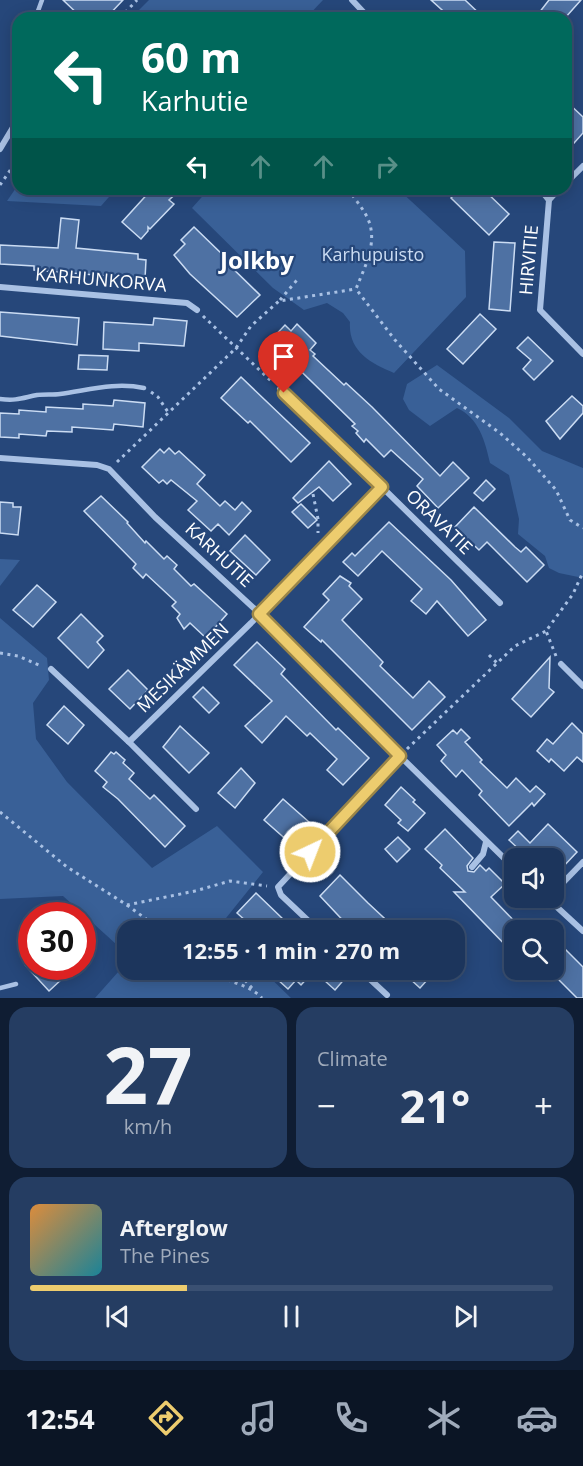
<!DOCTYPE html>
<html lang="en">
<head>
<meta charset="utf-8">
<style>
	:root { --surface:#1c355c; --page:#253d62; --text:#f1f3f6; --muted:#a0abbb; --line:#3a5072; --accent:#edcc6e }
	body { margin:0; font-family:"Open Sans",sans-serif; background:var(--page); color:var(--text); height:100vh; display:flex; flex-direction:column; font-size:22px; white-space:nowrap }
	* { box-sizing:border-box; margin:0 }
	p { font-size:20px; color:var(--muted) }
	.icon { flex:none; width:33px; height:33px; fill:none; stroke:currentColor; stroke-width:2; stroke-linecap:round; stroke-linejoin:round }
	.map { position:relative; height:998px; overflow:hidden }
	.panel { display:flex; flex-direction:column; gap:9px; padding:9px; background:#0f1d33; flex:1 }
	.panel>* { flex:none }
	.guide { position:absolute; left:12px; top:12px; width:560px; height:183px; border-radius:18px; box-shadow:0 3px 15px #0003,0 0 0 2px var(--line); background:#00695c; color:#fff; overflow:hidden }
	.controls { position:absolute; left:504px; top:848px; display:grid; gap:12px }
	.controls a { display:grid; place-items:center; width:60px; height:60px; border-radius:12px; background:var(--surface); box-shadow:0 3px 15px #0003,0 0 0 2px var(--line); font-size:30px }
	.speed { position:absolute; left:18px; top:902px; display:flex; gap:12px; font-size:30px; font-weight:700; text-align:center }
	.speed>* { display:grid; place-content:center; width:78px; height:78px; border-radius:50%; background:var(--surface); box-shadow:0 3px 15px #0003,0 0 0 2px var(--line); line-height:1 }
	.speed .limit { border:9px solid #d22; background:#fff; color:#111 }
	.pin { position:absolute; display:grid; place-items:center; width:51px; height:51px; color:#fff; margin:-62px -26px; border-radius:50% 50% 50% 0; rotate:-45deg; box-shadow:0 0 6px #0007 }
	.pin .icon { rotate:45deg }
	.me { position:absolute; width:66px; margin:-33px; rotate:43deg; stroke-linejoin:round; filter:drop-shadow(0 0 4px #0008) }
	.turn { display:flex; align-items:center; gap:21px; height:126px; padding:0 30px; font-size:27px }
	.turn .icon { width:78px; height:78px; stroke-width:2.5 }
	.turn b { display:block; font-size:42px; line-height:51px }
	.lanes { display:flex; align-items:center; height:57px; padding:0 30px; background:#0003; justify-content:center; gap:30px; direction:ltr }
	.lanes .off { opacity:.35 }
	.big { font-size:45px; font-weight:700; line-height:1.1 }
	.panel .widget { flex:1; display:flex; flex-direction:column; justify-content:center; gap:9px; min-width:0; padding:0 21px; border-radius:18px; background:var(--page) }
	.panel .dial { align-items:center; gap:0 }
	.dial b { font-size:78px; line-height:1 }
	.song { display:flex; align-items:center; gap:18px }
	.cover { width:72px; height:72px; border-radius:9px; background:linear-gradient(135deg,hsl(30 70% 55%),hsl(190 70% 35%)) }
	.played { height:6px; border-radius:3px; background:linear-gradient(90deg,var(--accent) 30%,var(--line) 30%) }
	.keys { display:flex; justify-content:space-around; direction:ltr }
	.heat { display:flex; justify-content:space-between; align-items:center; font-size:33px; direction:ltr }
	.panel .tiles { flex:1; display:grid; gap:9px; grid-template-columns:1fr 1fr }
	.widget:last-child { grid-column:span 2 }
	.trip { position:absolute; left:117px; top:920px; width:348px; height:60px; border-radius:18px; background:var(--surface); box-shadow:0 3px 15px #0003,0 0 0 2px var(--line); font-weight:700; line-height:60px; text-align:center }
	.tabs { display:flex; height:96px; justify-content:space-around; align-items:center; background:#0b1525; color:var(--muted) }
	.tabs .icon { width:42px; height:42px }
	.tabs .selected { color:var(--accent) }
	.tabs b { font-size:27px; color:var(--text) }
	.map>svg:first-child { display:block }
</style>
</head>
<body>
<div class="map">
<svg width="583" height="998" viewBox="0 0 583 998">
	<rect width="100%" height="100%" fill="#26477a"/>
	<g fill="#396097">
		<polygon points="149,0 323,0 306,18 131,18"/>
		<polygon points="18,185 18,189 116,189 101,206 7,201"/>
		<path d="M209,189H398L465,251L466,297L394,373C370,363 348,351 350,322L343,313L327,303L304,310L273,288L192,208Z"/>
		<path d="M437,365L509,418L542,451L583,468V578L559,573L549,568L545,556L518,534L519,519L509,475L490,463C485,441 479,418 457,408L430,426L409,410L403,399L407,384Z"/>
		<polygon points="0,559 20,560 0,586"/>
		<polygon points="0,618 47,658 49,680 33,703 36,739 67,782 152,868 217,826 263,872 218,928 220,930 128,930 127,954 63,896 0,899"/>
		<polygon points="127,962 128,969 261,969 291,998 95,998"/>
	</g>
	<g fill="#4e71a3" stroke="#cbdcf3" stroke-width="1.5">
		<polygon points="63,0 123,0 106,18 82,18"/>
		<polygon points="431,0 465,0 484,18 451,18"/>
		<polygon points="549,0 581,0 565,18 535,18"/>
		<polygon points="566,101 583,117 583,133 566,152"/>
		<polygon points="152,189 181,189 169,200 174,204 150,229 148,227 148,231 141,239 122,222"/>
		<polygon points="460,189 483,189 509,214 489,235 451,198"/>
		<polygon points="61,218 79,220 76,248 138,254 138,259 146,260 145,279 34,270 34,266 0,264 0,245 58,248"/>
		<polygon points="194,227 224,256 222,258 260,295 237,317 190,274 174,255 185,244 181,240"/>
		<polygon points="494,242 515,243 510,311 489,309"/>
		<polygon points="0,312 79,318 77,345 0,336"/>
		<polygon points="480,314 496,329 463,364 447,349"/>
		<polygon points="154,318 187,321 184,346 139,343 139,351 103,349 104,322 153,325"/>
		<polygon points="297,324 316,343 310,350 315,354 313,356 344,385 346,383 372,407 440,476 453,462 469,478 438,508 417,486 423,479 391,450 384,457 366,439 364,442 356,433 358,431 352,426 355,424 270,341 285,325 291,331"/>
		<polygon points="528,337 553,361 534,380 523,369 531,360 517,348"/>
		<polygon points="79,355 108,356 107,370 78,369"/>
		<polygon points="241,377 310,443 291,462 250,421 248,423 221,398"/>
		<polygon points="572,396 583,406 583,413 560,439 546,421"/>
		<polygon points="114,400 145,403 143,427 114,424 113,430 72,427 72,432 47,431 46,436 19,434 19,438 0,437 0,413 19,414 19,410 46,412 46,407 83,409 83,404 113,406"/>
		<polygon points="169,448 175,454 179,451 205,475 197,484 220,506 225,501 235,510 242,502 251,511 229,535 218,524 211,531 188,510 197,501 171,480 167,484 163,480 159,483 142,467 160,449 164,453"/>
		<polygon points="329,461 351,484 333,501 319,487 298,503 293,498"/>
		<polygon points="486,480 495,489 483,501 474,493"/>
		<polygon points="101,496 128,522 127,523 145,543 146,541 164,559 167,556 177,565 174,569 191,586 194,584 227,614 206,638 190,623 184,629 177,618 180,614 172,606 176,602 146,574 143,578 133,568 136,564 84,511"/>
		<polygon points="0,502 13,503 13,507 21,507 18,535 0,533"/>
		<polygon points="301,504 317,520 308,528 292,512"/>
		<polygon points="474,507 515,547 521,552 526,547 544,565 527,582 487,542 479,550 455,527"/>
		<polygon points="389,522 451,580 486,620 468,636 437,601 426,614 411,601 422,589 382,551 358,576 343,562 352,553 355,556"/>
		<polygon points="245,535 270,560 256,575 230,551"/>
		<polygon points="340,576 351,583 349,586 362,599 342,620 383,662 380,666 413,698 429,681 445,697 412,730 322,640 321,642 304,627 329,600 323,594"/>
		<polygon points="37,585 56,602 33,627 13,610"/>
		<polygon points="81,614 103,636 97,642 104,650 88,668 58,638"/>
		<polygon points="257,642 285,669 281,674 336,730 338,728 369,758 343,785 327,770 337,759 310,733 307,736 286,716 262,743 245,726 272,701 234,665"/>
		<polygon points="550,657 549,688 554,692 531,717 512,699"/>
		<polygon points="128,670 148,690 130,709 109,689"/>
		<polygon points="203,687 219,703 209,713 193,697"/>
		<polygon points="64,706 84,725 68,744 47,725"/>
		<polygon points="572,723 583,734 583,762 577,757 564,771 551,759 549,762 537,751 547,739 553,744"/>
		<polygon points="180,726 209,753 189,773 163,747"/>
		<polygon points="461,729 470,738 465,742 482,760 480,762 507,788 516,778 530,792 536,786 545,794 534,806 532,803 509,826 479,795 482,791 462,770 456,777 441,761 446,755 437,745 453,730 457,734"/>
		<polygon points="111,752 114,754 116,752 125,760 123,763 134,773 129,779 150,799 154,795 185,826 165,847 118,799 103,787 107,782 95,771"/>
		<polygon points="241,768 255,783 235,808 218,793"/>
		<polygon points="401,787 415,800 413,802 425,813 408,831 398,823 401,820 385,805"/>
		<polygon points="283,799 309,822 290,843 264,820"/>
		<polygon points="548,824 577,852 561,869 554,862 554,858 544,858 532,847 525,855 509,840 518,831 530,843"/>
		<polygon points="445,829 473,858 467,866 468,871 474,872 480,865 486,871 489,868 505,884 491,897 523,930 514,930 514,954 454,892 465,892 440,868 442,865 425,849"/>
		<polygon points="398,837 410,849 397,862 385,849"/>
		<polygon points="340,875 368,903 397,930 352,930 320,896"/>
		<polygon points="256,893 284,920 275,930 256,930 237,913"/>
		<polygon points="554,938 583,967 583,998 577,998 554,975"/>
		<polygon points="26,966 76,966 49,991"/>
		<polygon points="266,969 340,969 347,976 335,990 314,971 301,985 296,980 288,989"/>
		<polygon points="418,969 437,969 420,988 409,978"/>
	</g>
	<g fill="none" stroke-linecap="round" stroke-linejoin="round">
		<g stroke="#a9c1e4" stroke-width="3" stroke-dasharray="3 4.5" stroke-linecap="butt">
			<polyline points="120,18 137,0"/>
			<polyline points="0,185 18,159"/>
			<polyline points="297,189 301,195 307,189"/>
			<path d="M348,189C354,198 362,207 367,217C379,241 365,266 356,289L395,340L439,389L500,433L527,457L556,490L570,520L583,528"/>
			<polyline points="280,300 297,280"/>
			<polyline points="203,316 272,382"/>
			<polyline points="151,392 158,397 168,412"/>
			<polyline points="117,462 236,348 251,326 279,301 356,289"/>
			<polyline points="313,494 318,519 318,533"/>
			<polyline points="0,653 18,656 41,666"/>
			<polyline points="489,655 497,663"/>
			<polyline points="556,656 546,631 573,594 583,572"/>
			<polyline points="407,749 515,646 546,631"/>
			<polyline points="0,812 67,867 127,905 195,891 230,881 267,886"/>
			<polyline points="127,905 161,930"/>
			<path d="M208,969C224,983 247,982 262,998"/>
			<polyline points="235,969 252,988"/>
		</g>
		<g stroke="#a9c1e4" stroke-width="4.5">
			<polyline points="38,18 38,11 42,0"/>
			<path d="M0,399C17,401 22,398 37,395C45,394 53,395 60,394C89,390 115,382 144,388"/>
			<polyline points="0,988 16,984"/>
		</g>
		<g stroke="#a9c1e4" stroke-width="6">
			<polyline points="352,0 369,18"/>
			<polyline points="0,149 18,119"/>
			<polyline points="566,183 583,166"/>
			<polyline points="540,189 549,200 540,310 583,354"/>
			<polyline points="549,200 559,189"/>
			<polyline points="0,287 187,303 197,310"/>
			<polyline points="280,389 326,432 500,603"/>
			<polyline points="0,458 97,465 109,469 155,517 259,613 400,756 514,868"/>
			<polyline points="561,664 583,686"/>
			<polyline points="51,669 129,742 196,809"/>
			<polyline points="129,742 251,623 382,487"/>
			<polyline points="472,867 483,854 486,842"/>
			<polyline points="554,892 583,862"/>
			<polyline points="546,897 583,931"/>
			<polyline points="318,930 281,895 278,887 400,756"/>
			<polyline points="359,969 387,995"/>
		</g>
	</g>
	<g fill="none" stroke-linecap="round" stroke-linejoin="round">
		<g stroke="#9a8548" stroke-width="15">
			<polyline id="route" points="284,393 382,487 259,614 400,756 310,852"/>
		</g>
		<use href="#route" stroke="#edcc6e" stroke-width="10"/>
	</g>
	<g text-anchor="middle" stroke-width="4.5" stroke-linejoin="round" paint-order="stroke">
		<g font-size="18" fill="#cbdcf3" stroke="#26477a">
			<text x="373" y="261">Karhupuisto</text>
		</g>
		<g font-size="18" fill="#fff" stroke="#26477a">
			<text transform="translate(529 260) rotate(-85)" y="6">HIRVITIE</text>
			<text transform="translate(101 280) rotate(5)" y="6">KARHUNKORVA</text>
			<text transform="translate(439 522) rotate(44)" y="6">ORAVATIE</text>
			<text transform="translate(219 555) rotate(43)" y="6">KARHUTIE</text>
			<text transform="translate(183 668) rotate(-44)" y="6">MESIKÄMMEN</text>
		</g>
		<g font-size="24" font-weight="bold" fill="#fff" stroke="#26477a">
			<text x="257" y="269">Jolkby</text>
		</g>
	</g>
</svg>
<div class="controls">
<a><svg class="icon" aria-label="sound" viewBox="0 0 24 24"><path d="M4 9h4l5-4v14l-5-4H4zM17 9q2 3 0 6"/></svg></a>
<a><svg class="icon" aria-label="search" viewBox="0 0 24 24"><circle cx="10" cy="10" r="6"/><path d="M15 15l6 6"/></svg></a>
</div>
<div class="speed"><div class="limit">30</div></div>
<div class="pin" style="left:284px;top:393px;background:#d93025"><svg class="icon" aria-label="arrive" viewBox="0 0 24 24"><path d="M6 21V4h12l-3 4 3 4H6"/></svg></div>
<svg class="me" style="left:310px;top:852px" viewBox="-20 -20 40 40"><circle r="17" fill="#edcc6e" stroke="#fff" stroke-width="3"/><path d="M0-11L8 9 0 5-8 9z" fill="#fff"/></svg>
<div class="trip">12:55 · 1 min · 270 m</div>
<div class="guide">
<div class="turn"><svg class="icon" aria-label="left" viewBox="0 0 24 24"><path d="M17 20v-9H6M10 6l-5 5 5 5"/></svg><div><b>60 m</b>Karhutie</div></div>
<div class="lanes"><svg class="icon" aria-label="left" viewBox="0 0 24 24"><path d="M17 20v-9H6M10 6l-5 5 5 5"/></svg><svg class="icon off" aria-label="ahead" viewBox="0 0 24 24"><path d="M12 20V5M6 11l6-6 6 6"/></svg><svg class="icon off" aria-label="ahead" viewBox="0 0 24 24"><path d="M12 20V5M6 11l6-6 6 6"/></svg><svg class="icon off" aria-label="right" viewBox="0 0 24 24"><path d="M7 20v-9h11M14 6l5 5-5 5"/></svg></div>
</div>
</div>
<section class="panel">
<div class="tiles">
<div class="widget dial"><b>27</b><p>km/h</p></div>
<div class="widget"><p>Climate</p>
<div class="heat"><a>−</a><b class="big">21°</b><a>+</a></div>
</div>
<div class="widget">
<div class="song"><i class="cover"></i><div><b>Afterglow</b><p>The Pines</p></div></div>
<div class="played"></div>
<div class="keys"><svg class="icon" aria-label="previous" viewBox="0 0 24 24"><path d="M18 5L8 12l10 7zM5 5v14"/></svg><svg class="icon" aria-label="pause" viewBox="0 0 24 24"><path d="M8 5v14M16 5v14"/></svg><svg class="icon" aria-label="next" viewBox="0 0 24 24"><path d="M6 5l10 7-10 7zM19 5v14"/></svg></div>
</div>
</div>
</section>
<nav class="tabs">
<b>12:54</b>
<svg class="icon selected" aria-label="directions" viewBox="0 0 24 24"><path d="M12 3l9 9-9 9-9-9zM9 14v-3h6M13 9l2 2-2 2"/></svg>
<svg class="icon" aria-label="music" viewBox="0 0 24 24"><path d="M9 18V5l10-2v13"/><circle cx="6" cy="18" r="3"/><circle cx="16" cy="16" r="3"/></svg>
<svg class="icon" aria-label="phone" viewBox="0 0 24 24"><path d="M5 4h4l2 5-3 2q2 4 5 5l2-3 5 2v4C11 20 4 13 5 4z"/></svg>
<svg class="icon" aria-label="climate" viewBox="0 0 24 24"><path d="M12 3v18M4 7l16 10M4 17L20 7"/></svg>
<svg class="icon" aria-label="car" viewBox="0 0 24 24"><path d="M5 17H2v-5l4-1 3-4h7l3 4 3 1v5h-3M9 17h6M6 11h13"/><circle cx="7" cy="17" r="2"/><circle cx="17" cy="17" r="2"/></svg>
</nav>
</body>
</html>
